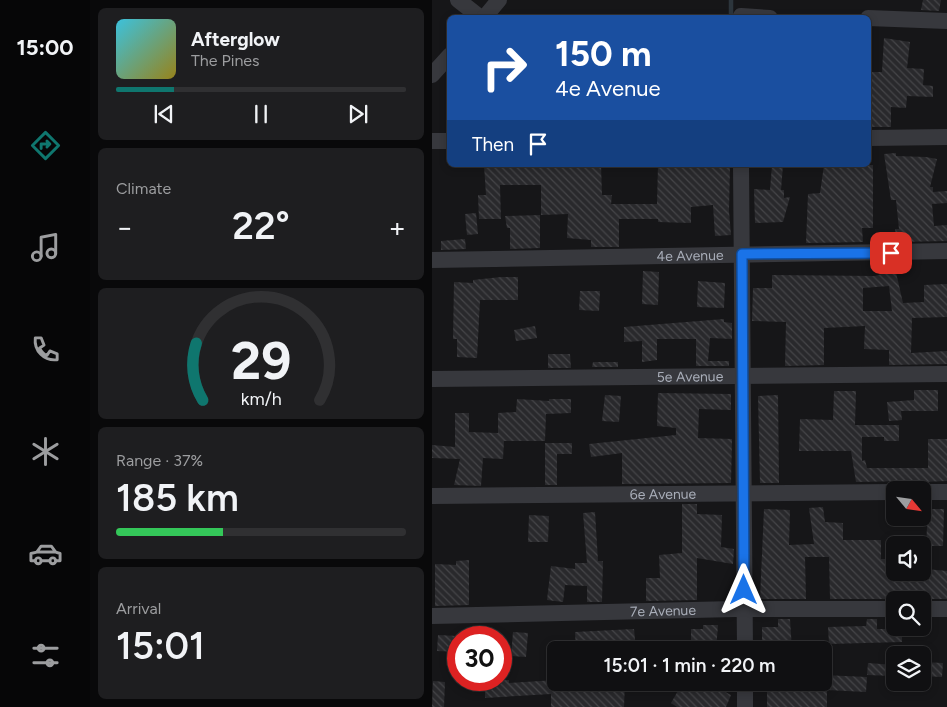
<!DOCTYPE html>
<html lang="en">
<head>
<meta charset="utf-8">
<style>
	:root { --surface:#101012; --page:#1e1e20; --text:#f1f3f6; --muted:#9c9d9f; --line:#303032; --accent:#0f766e }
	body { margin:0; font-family:Figtree,sans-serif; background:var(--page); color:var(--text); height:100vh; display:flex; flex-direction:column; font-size:19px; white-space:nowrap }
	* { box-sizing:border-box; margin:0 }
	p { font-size:16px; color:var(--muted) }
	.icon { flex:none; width:28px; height:28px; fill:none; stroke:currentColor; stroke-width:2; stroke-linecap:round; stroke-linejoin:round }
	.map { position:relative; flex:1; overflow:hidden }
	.details { display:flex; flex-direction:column; gap:8px; padding:8px; background:#09090a; width:342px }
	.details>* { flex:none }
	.guide { position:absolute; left:15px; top:15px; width:424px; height:152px; border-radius:8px; box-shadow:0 2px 8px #0003,0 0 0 1px var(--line); background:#1a4fa0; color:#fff; overflow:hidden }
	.needle { width:32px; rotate:119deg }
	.tools { position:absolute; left:454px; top:481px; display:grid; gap:10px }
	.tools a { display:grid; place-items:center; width:45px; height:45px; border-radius:8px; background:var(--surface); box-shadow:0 2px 8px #0003,0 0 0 1px var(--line); font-size:25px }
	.speed { position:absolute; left:15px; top:626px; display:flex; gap:10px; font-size:25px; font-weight:700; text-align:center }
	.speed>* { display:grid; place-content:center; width:65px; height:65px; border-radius:50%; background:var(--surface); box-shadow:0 2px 8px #0003,0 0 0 1px var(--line); line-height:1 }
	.speed .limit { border:8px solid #d22; background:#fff; color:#111 }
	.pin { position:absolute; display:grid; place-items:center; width:42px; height:42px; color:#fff; margin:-21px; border-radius:10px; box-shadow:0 2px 8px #0006 }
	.me { position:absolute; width:55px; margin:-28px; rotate:0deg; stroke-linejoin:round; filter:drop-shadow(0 0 4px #0008) }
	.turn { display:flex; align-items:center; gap:18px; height:105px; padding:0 25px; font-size:22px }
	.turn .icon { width:65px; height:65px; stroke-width:2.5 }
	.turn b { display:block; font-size:35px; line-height:42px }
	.then { display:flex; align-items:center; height:48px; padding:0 25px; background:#0003; gap:10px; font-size:19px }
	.big { font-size:38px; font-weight:600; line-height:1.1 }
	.details .card { flex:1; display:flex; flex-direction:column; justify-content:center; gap:8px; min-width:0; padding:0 18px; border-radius:8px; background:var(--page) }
	.details .dial { align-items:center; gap:0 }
	.dial svg { height:130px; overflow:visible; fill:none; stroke:var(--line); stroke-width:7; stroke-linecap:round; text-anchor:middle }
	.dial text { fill:var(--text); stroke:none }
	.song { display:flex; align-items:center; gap:15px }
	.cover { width:60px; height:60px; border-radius:8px; background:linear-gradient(135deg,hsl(190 70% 55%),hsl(50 70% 35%)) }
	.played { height:5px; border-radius:2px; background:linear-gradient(90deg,var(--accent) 20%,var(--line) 20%) }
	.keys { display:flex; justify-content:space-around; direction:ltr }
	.heat { display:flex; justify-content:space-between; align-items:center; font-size:28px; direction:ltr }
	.charge { height:8px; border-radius:4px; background:linear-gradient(90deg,#34c759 37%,var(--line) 0) }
	.trip { position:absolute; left:115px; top:641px; width:285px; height:50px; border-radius:8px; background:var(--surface); box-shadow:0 2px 8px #0003,0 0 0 1px var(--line); font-weight:600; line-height:50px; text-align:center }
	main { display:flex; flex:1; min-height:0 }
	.dock { display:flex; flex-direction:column; width:90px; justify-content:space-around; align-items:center; background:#060607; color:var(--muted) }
	.dock .icon { width:35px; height:35px }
	.dock .current { color:var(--accent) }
	.dock b { font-size:22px; color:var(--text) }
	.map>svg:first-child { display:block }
</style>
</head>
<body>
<main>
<nav class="dock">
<b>15:00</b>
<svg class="icon current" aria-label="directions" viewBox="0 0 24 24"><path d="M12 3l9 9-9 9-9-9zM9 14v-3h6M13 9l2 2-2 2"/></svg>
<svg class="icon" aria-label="music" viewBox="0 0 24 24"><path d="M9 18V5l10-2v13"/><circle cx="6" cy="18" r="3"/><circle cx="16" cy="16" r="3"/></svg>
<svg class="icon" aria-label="phone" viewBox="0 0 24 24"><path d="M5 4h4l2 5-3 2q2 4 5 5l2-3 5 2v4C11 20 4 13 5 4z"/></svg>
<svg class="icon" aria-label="climate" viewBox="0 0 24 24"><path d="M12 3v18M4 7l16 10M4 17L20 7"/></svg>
<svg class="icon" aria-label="car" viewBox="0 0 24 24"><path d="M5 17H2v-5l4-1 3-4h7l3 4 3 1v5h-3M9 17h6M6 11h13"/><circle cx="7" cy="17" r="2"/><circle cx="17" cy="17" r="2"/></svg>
<svg class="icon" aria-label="filters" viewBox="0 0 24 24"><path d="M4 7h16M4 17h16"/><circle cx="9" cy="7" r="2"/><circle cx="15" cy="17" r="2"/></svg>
</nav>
<section class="details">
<div class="card">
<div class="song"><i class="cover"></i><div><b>Afterglow</b><p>The Pines</p></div></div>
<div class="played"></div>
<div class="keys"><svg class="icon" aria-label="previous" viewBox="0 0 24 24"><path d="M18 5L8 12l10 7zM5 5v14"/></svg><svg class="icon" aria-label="pause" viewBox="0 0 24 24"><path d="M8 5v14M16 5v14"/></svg><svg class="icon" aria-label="next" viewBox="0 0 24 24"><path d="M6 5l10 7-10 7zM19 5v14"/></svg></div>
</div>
<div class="card"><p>Climate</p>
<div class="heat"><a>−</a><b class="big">22°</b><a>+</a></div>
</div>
<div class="card dial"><svg viewBox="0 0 100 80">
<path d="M14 69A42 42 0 1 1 86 69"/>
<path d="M14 69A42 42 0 0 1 10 34" stroke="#0f766e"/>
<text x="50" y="56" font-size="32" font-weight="700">29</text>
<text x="50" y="72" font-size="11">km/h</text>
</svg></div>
<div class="card"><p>Range · 37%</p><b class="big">185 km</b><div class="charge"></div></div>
<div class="card"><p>Arrival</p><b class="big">15:01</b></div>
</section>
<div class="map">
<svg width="515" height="707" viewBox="0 0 515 707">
	<defs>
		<pattern id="building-back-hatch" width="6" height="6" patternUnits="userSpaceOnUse" patternTransform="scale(1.25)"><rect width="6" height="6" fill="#29292c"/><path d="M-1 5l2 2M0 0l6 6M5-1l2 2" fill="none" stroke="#454548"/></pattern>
	</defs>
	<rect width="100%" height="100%" fill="#161618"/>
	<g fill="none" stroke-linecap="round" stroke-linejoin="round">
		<polyline stroke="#2c353c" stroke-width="4.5" points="299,0 299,18"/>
	</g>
	<g fill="url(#building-back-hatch)" fill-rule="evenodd">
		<polygon points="491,0 509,0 507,11 489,10"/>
		<polygon points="452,38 478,42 475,68 492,69 491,85 501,86 501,97 475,96 474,108 459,107 459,127 436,127 436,72 450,72"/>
		<polygon points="464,153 464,156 494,157 505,159 498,187 501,187 501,192 515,191 515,203 500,204 502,226 515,225 515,241 465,242 463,229 467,229 464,200 459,200 452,154"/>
		<polygon points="52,165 169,165 170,195 180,195 179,204 225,204 226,165 298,165 297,211 299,235 283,236 281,205 259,207 259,223 226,222 226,219 187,219 187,247 159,247 159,240 135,238 136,214 109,215 109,185 68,185 69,219 47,219 46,195 54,195"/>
		<polygon points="340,165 351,165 349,190 352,190 352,198 358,197 351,222 323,223 322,189 338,190"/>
		<polygon points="392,165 441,165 441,228 430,228 431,242 374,243 376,194 388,193"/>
		<polygon points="44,213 46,234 35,235 33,214"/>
		<polygon points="108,215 108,248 78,249 78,228 75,228 73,216"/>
		<polygon points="33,239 34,249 9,250 9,241"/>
		<path d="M463,268L471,303L492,302V285L515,284V317L480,318L479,353L515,351V364L457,365V350L432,349L433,326L392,328V365L353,366L354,322L320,321L321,288H340V275L443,276L456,272V269ZM457,286L460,311H431V288Z"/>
		<polygon points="211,271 227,272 226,305 210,304"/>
		<polygon points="69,277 86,277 86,300 48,300 45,358 25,357 25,339 21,339 22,282 41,283 41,280"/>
		<polygon points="266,281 293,283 292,308 265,307"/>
		<polygon points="148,291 168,291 167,311 147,310"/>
		<polygon points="292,319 292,322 300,323 300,339 278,338 276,361 297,361 297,366 264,366 264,339 225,339 225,360 210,362 210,341 192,342 192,327"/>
		<polygon points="103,326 105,338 84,341 82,330"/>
		<polygon points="116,354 138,354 139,368 116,368"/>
		<polygon points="161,362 186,362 186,367 160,367"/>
		<polygon points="482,390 506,390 506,411 469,411 470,420 457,421 455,402 482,400"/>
		<polygon points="402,391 424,391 423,425 467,425 467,441 452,441 452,437 430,437 430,461 433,460 435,468 496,468 496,439 515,439 515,481 490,482 485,484 481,489 474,489 474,481 424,482 419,451 367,451 368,419 401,420"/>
		<polygon points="226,393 299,394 299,410 267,409 266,438 300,439 299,483 190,484 190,453 159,457 157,444 244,435 244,428 225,426"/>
		<polygon points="173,395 189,396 187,422 170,421"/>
		<polygon points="346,395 347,483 328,483 326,396"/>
		<polygon points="85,399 117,401 117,399 139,399 139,413 114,414 113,441 72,441 71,459 51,458 49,486 22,485 28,459 0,458 0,445 23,447 23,413 37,413 37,432 66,433 66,413 84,412"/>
		<polygon points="113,443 140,443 140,454 125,454 125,485 113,485"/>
		<polygon points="250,504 265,504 265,514 290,515 289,547 302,549 301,564 265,558 265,600 214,601 214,578 228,578 227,555 250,553"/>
		<polygon points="391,507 393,522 411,523 411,540 449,540 449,559 462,559 462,572 493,572 494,569 515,571 515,599 398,599 397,557 373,557 374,599 328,599 332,509 358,510 357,545 382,544 377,508"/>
		<polygon points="496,509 512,509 511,546 494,546"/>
		<polygon points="163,512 166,561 171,561 170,602 155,602 155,586 133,585 131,602 115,600 119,566 143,569 143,563 155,563 151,513"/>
		<polygon points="97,515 117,516 116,542 96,542"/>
		<polygon points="37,560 37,605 3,606 3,564 24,565 24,561"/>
		<polygon points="346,619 358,619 360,650 330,650 330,627 346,627"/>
		<polygon points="435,619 445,619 445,629 470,629 470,642 397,644 396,627 434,626"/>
		<polygon points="271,625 286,625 284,650 259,650 259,629 271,629"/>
		<polygon points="202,629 204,650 144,650 143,632"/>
		<polygon points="81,632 96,633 94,657 79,656"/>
		<polygon points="6,635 26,636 26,652 5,651"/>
		<polygon points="490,662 511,663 510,677 490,676"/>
		<polygon points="436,663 462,665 462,676 435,675"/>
		<polygon points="391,675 435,677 434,692 395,690 395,707 335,707 335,684 391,682"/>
		<polygon points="53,680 77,680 77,683 124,680 124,689 160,688 160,682 193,682 192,707 119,707 119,694 53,698"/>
		<polygon points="1,681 13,682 12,707 0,707"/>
		<polygon points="251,682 275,682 299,695 294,707 245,707 239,703"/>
	</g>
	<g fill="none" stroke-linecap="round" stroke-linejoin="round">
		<g stroke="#37383d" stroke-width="16">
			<polyline points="26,0 49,18"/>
			<polyline points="52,18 67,0"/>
			<polyline points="308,18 309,16 338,18"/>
			<polyline points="436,18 515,21"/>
			<polyline points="0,75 18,55"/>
			<polyline points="436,138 515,137"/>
			<polyline points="0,141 18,141"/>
			<polyline points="309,165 313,650"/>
			<path id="s1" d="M0,260L515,251"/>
			<path id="s2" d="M0,379L515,374"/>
			<polyline points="490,492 515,492"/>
			<path id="s3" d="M0,496L462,492"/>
			<polyline points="490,609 515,609"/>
			<path id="s4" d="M0,616L303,609H462"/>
			<polyline points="313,682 313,707"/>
		</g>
	</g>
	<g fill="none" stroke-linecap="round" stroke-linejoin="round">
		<g stroke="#114b97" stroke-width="12">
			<polyline id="route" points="312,590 310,254 459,253"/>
		</g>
		<use href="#route" stroke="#1a73e8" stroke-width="9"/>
	</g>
	<g text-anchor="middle" stroke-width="5" stroke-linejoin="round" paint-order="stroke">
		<g font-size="14" fill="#a8adb8" stroke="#111113">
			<text dy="5" stroke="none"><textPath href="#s1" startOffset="258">4e Avenue</textPath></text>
			<text dy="5" stroke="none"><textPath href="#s2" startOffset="258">5e Avenue</textPath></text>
			<text dy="5" stroke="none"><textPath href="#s3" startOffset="231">6e Avenue</textPath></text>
			<text dy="5" stroke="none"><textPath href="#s4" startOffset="231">7e Avenue</textPath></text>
		</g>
	</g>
</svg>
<div class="tools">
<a><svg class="needle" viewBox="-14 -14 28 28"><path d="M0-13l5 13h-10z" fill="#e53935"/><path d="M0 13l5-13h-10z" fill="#9c9d9f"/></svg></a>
<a><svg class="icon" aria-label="sound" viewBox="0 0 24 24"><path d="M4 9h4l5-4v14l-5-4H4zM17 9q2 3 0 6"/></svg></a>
<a><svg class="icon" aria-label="search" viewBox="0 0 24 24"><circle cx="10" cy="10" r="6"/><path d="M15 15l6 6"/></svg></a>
<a><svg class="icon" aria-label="layers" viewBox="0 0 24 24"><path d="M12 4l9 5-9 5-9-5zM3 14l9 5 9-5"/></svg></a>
</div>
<div class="speed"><div class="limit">30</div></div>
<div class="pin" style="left:459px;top:253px;background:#d93025"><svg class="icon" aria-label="arrive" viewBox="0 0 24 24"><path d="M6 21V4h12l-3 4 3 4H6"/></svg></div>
<svg class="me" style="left:312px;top:590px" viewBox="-20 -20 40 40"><path d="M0-17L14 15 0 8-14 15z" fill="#1a73e8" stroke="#fff" stroke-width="4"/></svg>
<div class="trip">15:01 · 1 min · 220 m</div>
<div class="guide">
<div class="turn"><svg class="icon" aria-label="right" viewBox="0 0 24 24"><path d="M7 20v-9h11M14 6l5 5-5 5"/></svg><div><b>150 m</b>4e Avenue</div></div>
<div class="then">Then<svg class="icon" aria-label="arrive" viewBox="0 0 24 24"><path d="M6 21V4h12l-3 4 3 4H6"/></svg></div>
</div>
</div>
</main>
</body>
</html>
